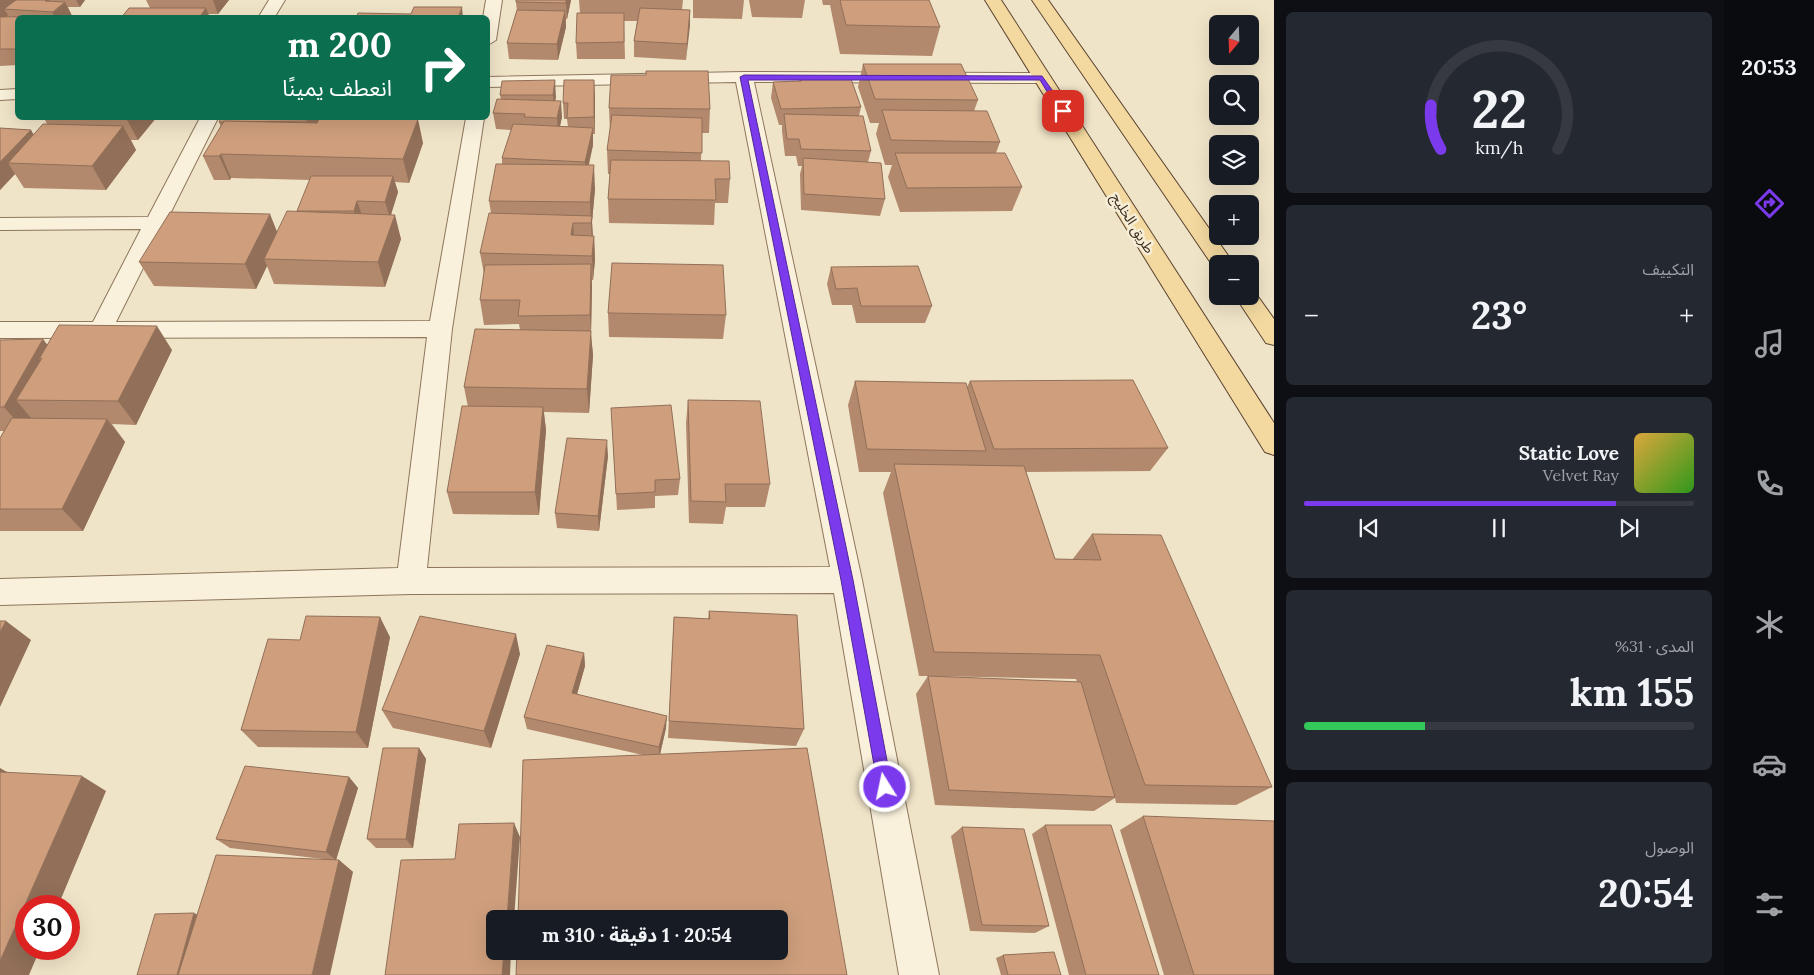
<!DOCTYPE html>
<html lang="ar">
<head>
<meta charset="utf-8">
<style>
	:root { --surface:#171b24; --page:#242831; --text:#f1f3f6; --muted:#9ea1a6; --line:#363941; --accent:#7c3aed }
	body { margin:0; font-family:Lora,"Noto Sans Arabic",serif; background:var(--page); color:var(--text); direction:rtl; height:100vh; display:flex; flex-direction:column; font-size:19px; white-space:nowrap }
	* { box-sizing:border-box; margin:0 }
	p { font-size:16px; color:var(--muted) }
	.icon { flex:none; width:28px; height:28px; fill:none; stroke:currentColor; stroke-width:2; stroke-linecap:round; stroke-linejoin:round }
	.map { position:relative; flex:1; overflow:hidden; direction:ltr }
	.sheet { display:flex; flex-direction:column; gap:12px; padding:12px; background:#0d0f14; width:450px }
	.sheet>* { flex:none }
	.top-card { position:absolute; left:15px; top:15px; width:475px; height:105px; border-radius:8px; box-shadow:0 5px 20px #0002; direction:rtl; background:#0b6e4f; color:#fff; overflow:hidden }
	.needle { width:32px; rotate:199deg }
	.controls { position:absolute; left:1209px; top:15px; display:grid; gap:10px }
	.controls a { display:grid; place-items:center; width:50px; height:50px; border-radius:8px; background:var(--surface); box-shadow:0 5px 20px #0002; font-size:25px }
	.speed { position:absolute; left:15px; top:895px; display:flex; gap:10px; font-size:25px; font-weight:700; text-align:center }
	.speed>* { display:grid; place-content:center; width:65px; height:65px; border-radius:50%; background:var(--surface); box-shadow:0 5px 20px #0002; line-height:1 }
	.speed .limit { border:8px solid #d22; background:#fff; color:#111 }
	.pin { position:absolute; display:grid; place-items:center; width:42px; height:42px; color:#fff; margin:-21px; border-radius:10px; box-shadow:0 2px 8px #0006 }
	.me { position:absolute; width:55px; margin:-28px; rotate:350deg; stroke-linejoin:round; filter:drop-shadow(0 0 4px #0008) }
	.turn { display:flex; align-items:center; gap:18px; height:105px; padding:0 15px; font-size:22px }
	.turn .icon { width:65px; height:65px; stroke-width:2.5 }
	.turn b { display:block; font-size:35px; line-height:42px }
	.big { font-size:38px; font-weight:700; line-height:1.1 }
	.sheet .widget { flex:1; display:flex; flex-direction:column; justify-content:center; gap:8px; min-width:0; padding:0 18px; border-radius:8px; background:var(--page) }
	.sheet .dial { align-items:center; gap:0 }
	.dial svg { height:130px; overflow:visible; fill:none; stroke:var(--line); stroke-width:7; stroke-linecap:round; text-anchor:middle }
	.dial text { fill:var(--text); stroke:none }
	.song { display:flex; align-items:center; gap:15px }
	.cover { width:60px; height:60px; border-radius:8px; background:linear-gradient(135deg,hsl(40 70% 55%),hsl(110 70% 35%)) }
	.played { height:5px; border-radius:2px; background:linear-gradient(90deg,var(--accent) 80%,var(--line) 80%) }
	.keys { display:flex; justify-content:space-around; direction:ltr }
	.heat { display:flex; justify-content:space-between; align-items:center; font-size:28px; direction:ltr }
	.charge { height:8px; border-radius:4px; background:linear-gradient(90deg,#34c759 31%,var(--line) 0) }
	.trip { position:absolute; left:486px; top:910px; width:302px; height:50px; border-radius:8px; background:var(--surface); box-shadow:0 5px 20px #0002; font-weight:700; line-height:50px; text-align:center; direction:rtl }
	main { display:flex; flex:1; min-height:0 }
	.menu { display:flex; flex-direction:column; width:90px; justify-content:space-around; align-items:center; background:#090b0e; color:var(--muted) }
	.menu .icon { width:35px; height:35px }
	.menu .selected { color:var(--accent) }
	.menu b { font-size:22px; color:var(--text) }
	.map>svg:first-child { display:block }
</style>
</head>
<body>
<main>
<nav class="menu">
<b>20:53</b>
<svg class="icon selected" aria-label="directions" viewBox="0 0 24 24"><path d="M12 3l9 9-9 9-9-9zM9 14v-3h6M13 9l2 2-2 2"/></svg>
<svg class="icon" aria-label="music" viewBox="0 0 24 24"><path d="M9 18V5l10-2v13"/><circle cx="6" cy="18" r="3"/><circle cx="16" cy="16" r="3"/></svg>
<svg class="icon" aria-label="phone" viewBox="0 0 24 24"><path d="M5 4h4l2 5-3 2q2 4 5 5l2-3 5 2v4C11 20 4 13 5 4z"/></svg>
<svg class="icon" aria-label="climate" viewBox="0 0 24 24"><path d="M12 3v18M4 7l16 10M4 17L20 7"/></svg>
<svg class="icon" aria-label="car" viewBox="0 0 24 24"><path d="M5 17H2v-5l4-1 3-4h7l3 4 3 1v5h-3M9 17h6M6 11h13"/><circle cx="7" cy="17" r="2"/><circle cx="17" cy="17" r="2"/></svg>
<svg class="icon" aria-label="filters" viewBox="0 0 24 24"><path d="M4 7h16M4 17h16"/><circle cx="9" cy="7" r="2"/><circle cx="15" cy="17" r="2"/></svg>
</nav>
<section class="sheet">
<div class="widget dial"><svg viewBox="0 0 100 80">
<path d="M14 69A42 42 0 1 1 86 69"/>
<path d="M14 69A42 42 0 0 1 8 42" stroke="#7c3aed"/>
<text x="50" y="56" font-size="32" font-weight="700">22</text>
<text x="50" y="72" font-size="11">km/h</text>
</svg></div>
<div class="widget"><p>التكييف</p>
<div class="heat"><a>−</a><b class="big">23°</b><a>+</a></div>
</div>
<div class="widget">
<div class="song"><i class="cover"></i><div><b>Static Love</b><p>Velvet Ray</p></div></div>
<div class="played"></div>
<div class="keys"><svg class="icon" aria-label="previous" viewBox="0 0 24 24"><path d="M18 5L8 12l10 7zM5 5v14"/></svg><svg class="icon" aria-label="pause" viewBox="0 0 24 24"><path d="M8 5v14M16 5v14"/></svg><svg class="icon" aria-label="next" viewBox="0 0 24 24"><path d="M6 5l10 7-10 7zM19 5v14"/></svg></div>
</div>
<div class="widget"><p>المدى · 31%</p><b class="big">155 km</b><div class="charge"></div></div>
<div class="widget"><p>الوصول</p><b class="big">20:54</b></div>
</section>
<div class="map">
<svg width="1274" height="975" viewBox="0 0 1274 975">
	<rect width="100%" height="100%" fill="#f0e4c8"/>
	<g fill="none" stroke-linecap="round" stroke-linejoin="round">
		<g stroke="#8d765c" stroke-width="2">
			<g id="street">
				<polygon points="269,0 285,0 274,18 258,18"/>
				<polygon points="486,0 502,0 496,40 488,45 488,18 483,18"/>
				<polygon points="744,72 1042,73 1048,74 1051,78 1048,82 1042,83 754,82 862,580 939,975 899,975 834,593 411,594 0,605 0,579 398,568 427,337 0,338 0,322 93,322 141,229 0,230 0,218 148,217 200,118 218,118 116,322 430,321 466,118 484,118 452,329 427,568 830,567 736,82 488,87 488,77"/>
				<polygon points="18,89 18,99 0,100 0,90"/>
			</g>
		</g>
		<g stroke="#5b4430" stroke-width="2">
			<g id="primary">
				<polygon points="985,0 1001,0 1274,423 1274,455 1265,452"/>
				<polygon points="1032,0 1048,0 1234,264 1218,264 1218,270 1215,269"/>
				<polygon points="1250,290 1254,291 1274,319 1274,345 1266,343 1235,296 1250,296"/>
			</g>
		</g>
		<use href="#street" fill="#faf1dc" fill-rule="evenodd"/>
		<use href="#primary" fill="#f3d9a0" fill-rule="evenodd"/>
	</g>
	<g fill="#b2896c" fill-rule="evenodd">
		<polygon points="0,0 85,0 80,7 68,7 73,18 18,18 18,65 0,66"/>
		<polygon points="146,0 229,0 218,14 208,14 210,18 121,18 150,8"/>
		<polygon points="516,0 571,0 567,19 566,19 566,27 558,60 509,59 507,43 517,12 516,2"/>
		<polygon points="579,0 683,0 682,10 690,10 686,60 634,57 634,41 637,21 624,21 625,59 577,59 576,43 580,13"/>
		<polygon points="693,0 744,0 742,19 693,18"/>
		<polygon points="749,0 805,0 802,18 752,17"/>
		<polygon points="822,0 929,0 940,27 932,56 840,54 830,5 823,5"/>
		<polygon points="863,64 978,100 974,111 1000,142 996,153 1022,187 1012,211 900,212 888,177 892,165 885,165 876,134 879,123 870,123 858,87"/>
		<polygon points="800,77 861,107 859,116 871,151 868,162 885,199 880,216 801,210 800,174 802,166 798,166 796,156 785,156 782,131 782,125 779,125 771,98 773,82 799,81"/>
		<polygon points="555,80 555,101 562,117 560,126 568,127 567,119 564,119 563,103 595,96 595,134 593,134 593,145 589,165 595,189 592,222 593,236 594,236 595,260 593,280 592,280 591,335 593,355 589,413 544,412 546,430 539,515 453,514 447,492 468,407 464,387 520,330 519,324 484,325 480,300 484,274 480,253 491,213 489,201 502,164 502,158 511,130 496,129 493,113 501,99 500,95"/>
		<polygon points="609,108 710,109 709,133 702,133 701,161 730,179 728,203 715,203 714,225 609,223 608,199 610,174 608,174 607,150 610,132"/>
		<polygon points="1229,116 1250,116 1251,117 1246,125 1233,125"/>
		<polygon points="44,118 156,118 138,140 131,140 136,150 106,190 24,188 15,174 0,190 0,128 31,130 33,135 47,124"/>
		<polygon points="352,118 423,143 409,183 395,182 398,192 391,214 401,239 385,287 274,284 267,266 256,289 154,286 139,262 277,232 297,212 297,211 310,180 231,178 230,180 214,180 203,156 221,127 219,122"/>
		<polygon points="831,267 932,306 925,323 856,323 852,305 832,305 827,284"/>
		<polygon points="608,313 726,315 723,339 609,337"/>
		<polygon points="0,340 47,345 172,350 136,425 112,424 125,442 83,531 0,531 0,438 4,431 0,431"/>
		<path d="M855,381L967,387L970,381L1168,448L1150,471L1026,472L1055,559L1072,560L1092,534L1272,787L1236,805L1116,803L1115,798L1094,811L935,805L916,694L928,676H919L883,493L891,472H859L848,405ZM931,676L1076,679L1077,682Z"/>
		<polygon points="688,400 770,484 765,507 726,507 723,524 689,523 686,423"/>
		<polygon points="612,424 680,479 678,495 655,496 655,508 617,510"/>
		<polygon points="608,456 599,531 557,528 555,513"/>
		<polygon points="709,611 804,729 796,746 668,738 674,617 708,619"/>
		<polygon points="390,637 368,748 258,747 241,730 300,640"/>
		<polygon points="584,653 585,666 577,694 666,728 660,754 643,755 527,729 524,717"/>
		<polygon points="520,654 491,748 393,728 382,710"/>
		<polygon points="419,748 426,759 413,848 376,848 367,839"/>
		<polygon points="349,777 358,788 336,860 339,860 353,872 197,915 331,860 230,848 216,839"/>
		<polygon points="1143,816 1274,975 1164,975 1120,830"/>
		<polygon points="1045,825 1159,975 1069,975 1032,834"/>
		<polygon points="962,827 1049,926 1035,933 970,931 951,836"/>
		<polygon points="1003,955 1061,975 1001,975 996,958"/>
	</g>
	<g fill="#916f58">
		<polygon points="0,0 22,0 4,9 8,15 0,22"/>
		<polygon points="46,0 49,0 55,11 65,2 73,18 56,18 45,1"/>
		<polygon points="76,0 85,0 80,7"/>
		<polygon points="213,0 229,0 218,14"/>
		<polygon points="566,0 571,0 567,19 566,3"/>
		<polygon points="462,7 463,18 458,18"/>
		<polygon points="206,8 210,18 199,18"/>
		<polygon points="690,10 690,26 686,60 687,44"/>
		<polygon points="565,11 566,27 558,60 557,44"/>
		<polygon points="555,80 556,97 554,111 553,95"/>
		<polygon points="594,80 595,96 595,134 594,117"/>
		<polygon points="561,101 562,117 558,135 557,118"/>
		<polygon points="126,118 156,118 138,140"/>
		<polygon points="308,118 321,118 312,138 307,121"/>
		<polygon points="418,119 423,143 409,183 403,159"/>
		<polygon points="123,126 136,150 106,190 92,166"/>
		<polygon points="593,128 593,145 585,179 585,162"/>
		<polygon points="31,130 41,147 8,163 15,174 0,190 0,162"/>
		<polygon points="221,154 231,178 230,180 219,156"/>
		<polygon points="594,165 595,189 592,222 593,240 592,247 590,202"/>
		<polygon points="393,176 398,192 390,218 385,202"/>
		<polygon points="357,201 363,218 359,228 354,211"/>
		<polygon points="270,214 280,239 264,259 267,266 256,289 245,264"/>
		<polygon points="395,215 401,239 385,287 378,262"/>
		<polygon points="573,223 575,247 571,235"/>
		<polygon points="594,236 595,260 593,280 592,256"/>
		<polygon points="591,264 592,289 591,334 593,355 589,413 587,389 591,334 590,315"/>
		<polygon points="157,326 172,350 136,425 118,401"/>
		<polygon points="43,339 61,363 42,358 39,359 53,377 16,400 31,418 25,431 4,407"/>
		<polygon points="543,407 546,430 539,515 535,492"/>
		<polygon points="107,419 125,442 83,531 62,509"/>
		<polygon points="607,440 608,456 599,531 598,516"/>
		<polygon points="380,617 390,637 368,748 356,732"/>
		<polygon points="6,621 31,640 0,707 0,632"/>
		<polygon points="516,634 520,654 491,748 484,731"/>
		<polygon points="584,653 585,666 574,705 572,693"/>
		<polygon points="667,716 666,728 659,759 659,747"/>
		<polygon points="419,748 426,759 413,848 406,839"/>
		<polygon points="0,768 26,783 0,773"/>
		<polygon points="82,776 106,791 58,906 26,906 26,949 40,949 29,975 0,975 0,961"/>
		<polygon points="349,777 358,788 336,860 326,852"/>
		<polygon points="514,823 520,837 514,919 507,919"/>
		<polygon points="339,860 353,872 330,975 312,975"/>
		<polygon points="194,913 209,920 195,975 177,975"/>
		<polygon points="504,951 511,951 510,975 502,975"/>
	</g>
	<g fill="#cf9f7d" stroke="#916f58">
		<polygon points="16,0 46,0 45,1 65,2 53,12 4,9"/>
		<polygon points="516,0 566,0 566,3 516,2"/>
		<polygon points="840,0 929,0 940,27 846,25"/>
		<polygon points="414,7 462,7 458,18 356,18 358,13 411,14"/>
		<polygon points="129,8 206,8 199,18 121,18"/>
		<polygon points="640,8 690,10 687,44 634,41"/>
		<polygon points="517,10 565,11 557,44 507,43"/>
		<polygon points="577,13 624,13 624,42 576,43"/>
		<polygon points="50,16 49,18 18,18 18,49 0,49 0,17"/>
		<polygon points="863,64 961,64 978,100 875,99"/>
		<polygon points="646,71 708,71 710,109 609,108 611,75 646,75"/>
		<polygon points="850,76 861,107 781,109 773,82 801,81 800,77"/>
		<polygon points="555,80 553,95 500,95 502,81"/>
		<polygon points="564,80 594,80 594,117 567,118 568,103 563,103"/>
		<polygon points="497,99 561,101 557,118 524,117 525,114 493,113"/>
		<polygon points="882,110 987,111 1000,142 891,140"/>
		<polygon points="784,114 863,116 871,151 801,149 799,139 787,139"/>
		<polygon points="612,115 702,118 702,153 607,150"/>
		<polygon points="221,118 308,118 307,121 219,122"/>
		<polygon points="320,118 418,119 403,159 221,154 219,156 203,156 224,121 317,123"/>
		<polygon points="43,124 123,126 92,166 8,163"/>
		<polygon points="513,124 593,128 585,162 502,158"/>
		<polygon points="0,128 31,130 0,162"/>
		<polygon points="895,153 1005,153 1022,187 907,188"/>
		<polygon points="803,158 881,163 885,199 804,194"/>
		<polygon points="611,160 729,161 730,179 715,179 716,200 608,199"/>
		<polygon points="496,164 594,165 590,202 489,201"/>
		<polygon points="311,176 393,176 385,202 357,201 354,211 297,211"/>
		<polygon points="287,211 395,215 378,262 264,259"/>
		<polygon points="170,212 270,214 245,264 139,262"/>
		<polygon points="489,213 592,216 591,223 573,223 571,235 594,236 592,256 480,253"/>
		<polygon points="612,263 723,265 726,315 608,313"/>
		<polygon points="591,264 590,315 518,316 520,300 480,300 485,265"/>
		<polygon points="918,266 932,306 861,306 857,288 836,289 831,267"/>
		<polygon points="59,325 157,326 118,401 16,400 42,358 39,359"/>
		<polygon points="475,329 591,331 587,389 464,387"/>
		<polygon points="43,339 4,407 0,407 0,340"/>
		<polygon points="1133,380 1168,448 994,449 970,381"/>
		<polygon points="855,381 966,383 986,451 867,449"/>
		<polygon points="688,400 760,401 770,484 725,484 726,502 691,501"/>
		<polygon points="671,405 680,479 655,480 655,492 616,494 611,408"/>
		<polygon points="462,406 543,407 535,492 447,492"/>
		<polygon points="12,418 107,419 62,509 0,509 0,438"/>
		<polygon points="567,438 607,440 598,516 555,513"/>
		<polygon points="894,464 1024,466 1055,559 1101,560 1092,534 1161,535 1272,787 1145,785 1100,655 934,652"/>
		<polygon points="709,611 797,615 804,729 669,721 674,617 710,619"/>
		<polygon points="306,616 380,617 356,732 241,730 268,639 300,640"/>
		<polygon points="420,616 516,634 484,731 382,710"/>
		<polygon points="0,621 6,621 0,632"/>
		<polygon points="547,645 584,653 572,693 667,716 659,747 524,717"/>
		<polygon points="928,676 1081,682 1115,797 949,790"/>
		<polygon points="383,748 419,748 406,839 367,839"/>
		<polygon points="807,748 847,975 516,975 517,951 780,951 780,919 518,919 523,760"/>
		<polygon points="245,766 349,777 326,852 216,839"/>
		<polygon points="0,772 82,776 0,961"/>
		<polygon points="1143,816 1274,821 1274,975 1194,975"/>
		<polygon points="514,823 507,919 495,919 495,951 504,951 502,975 385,975 401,860 455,859 459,824"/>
		<polygon points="1045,825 1111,825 1159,975 1086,975"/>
		<polygon points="962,827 1024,829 1049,926 982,925"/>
		<polygon points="216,855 339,860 312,975 178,975"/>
		<polygon points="194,913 177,975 137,975 155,914"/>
		<polygon points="1054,952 1061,975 1008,975 1003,955"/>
	</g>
	<polygon fill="#7c3aed" stroke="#51269a" points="744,75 1042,76 1067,111 1060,113 1040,80 748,80 853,580 892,787 890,792 885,794 880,792 878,787 841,580 740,77"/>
	<g text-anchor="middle" stroke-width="5" stroke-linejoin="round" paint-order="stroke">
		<g font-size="14" fill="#3d2e20" stroke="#f7eed8">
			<text transform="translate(1133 223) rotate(58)" y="5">طريق الخليج</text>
		</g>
	</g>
</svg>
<div class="controls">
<a><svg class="needle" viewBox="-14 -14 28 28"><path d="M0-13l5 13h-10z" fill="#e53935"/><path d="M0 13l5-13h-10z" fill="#9ea1a6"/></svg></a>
<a><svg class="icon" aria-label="search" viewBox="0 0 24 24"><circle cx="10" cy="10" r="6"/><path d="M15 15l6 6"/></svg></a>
<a><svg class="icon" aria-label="layers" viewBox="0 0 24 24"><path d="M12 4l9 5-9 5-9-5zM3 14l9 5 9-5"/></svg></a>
<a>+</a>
<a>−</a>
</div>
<div class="speed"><div class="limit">30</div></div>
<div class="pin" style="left:1063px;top:111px;background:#d93025"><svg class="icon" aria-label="arrive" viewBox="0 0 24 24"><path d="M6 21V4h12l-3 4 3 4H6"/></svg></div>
<svg class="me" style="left:885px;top:787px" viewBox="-20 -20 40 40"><circle r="17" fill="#7c3aed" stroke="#fff" stroke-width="3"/><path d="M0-11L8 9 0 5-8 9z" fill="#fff"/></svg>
<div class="trip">20:54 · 1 دقيقة · 310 m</div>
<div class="top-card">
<div class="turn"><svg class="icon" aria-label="right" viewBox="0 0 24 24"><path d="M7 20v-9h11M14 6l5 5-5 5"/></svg><div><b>200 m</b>انعطف يمينًا</div></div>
</div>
</div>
</main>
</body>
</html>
